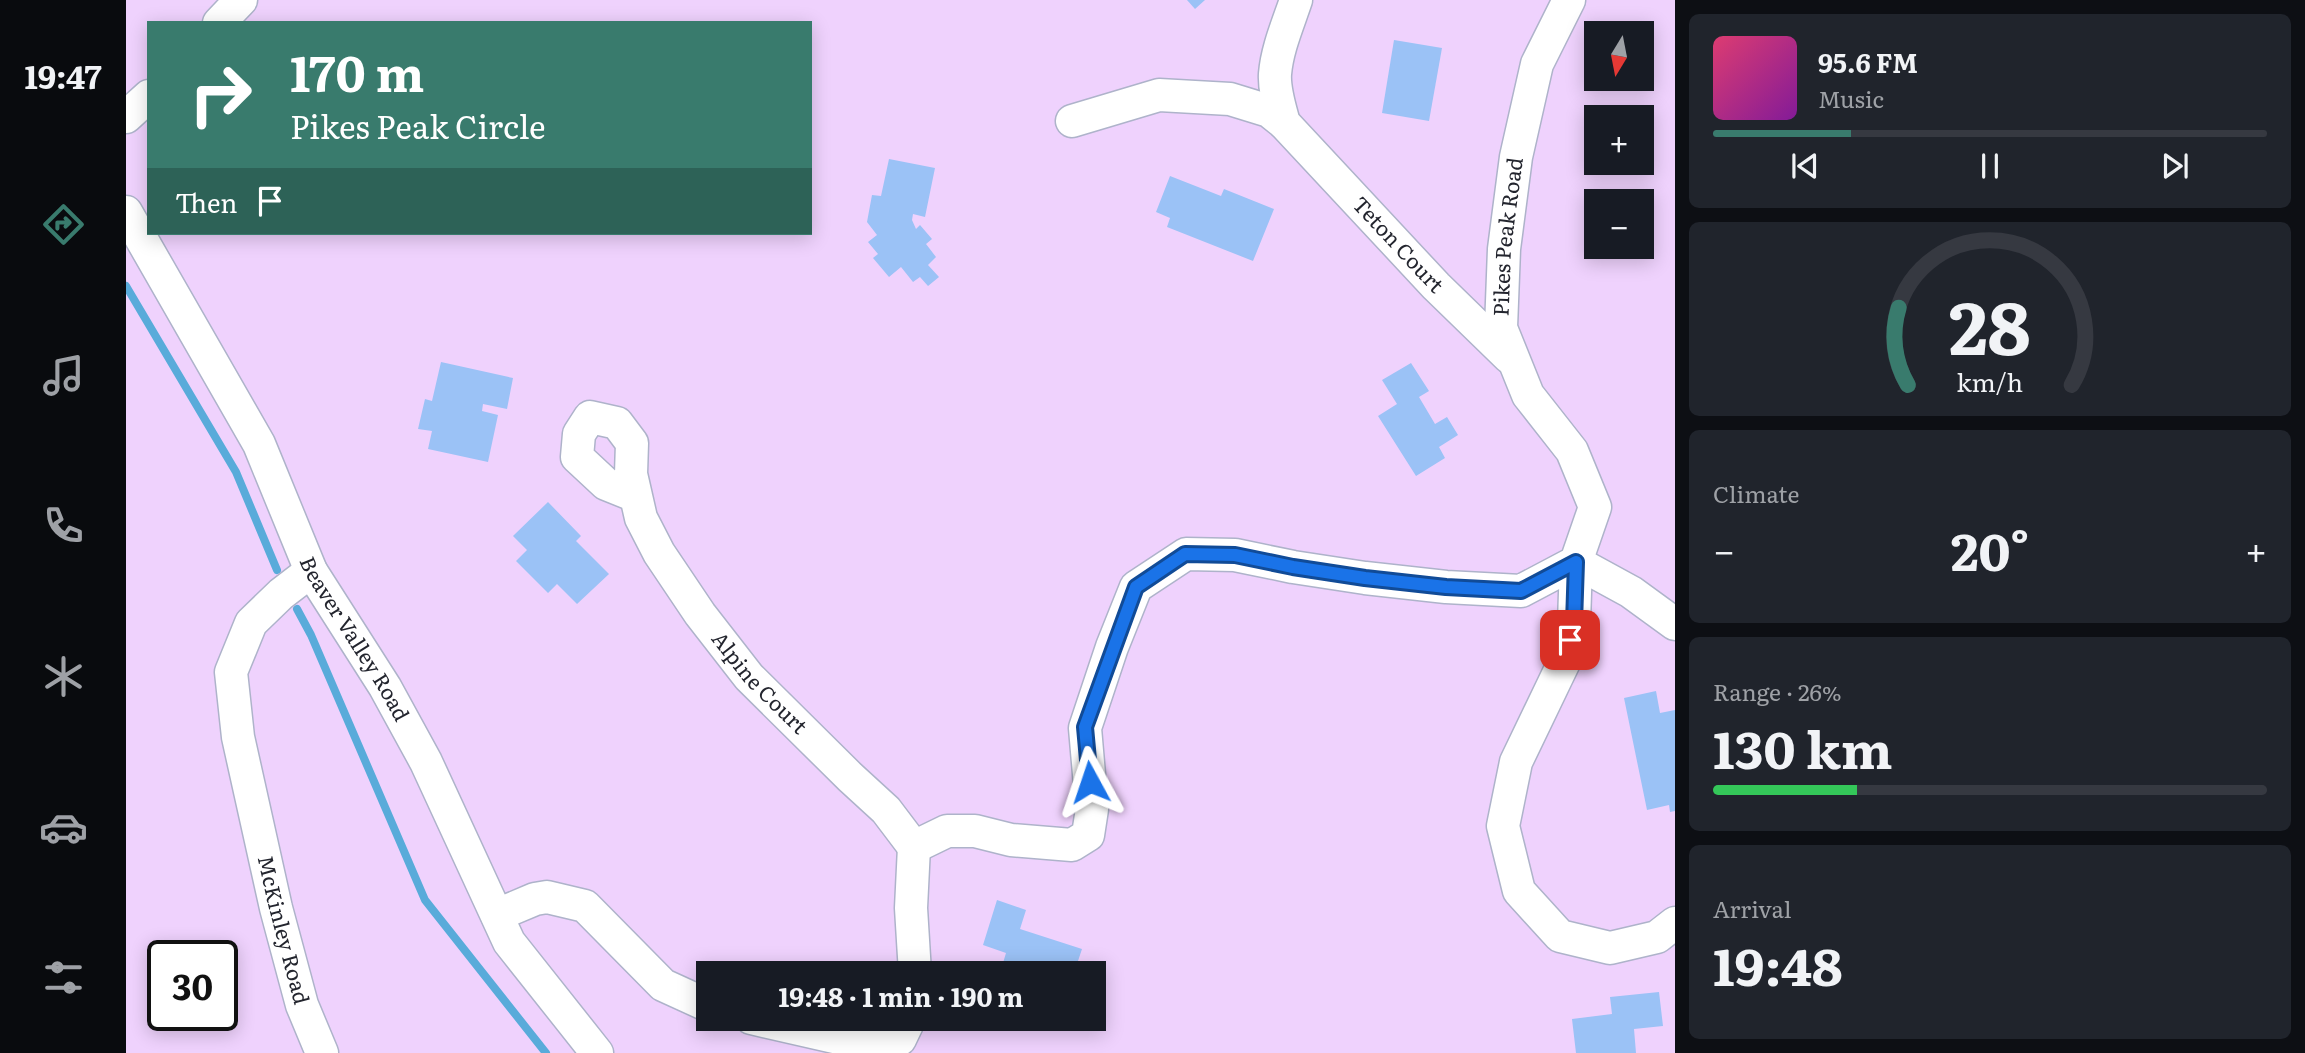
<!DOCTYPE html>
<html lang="en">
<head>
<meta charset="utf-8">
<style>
	:root { --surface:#171b24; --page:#20242c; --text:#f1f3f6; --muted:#9ea1a6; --line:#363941; --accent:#397b6d }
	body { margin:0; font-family:Literata,serif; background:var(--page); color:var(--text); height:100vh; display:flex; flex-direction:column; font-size:26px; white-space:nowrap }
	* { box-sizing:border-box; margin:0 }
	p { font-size:23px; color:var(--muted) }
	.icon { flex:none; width:38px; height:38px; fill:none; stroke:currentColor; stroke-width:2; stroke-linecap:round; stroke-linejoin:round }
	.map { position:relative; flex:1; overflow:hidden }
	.drawer { display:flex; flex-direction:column; gap:14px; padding:14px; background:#0d0f14; width:630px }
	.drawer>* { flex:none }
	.guide { position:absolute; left:21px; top:21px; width:665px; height:214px; border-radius:0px; box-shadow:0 4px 18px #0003; background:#397b6d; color:#fff; overflow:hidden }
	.needle { width:46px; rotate:190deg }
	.buttons { position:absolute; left:1458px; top:21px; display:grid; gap:14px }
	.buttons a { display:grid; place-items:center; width:70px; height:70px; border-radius:0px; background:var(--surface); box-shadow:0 4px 18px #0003; font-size:35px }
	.speed { position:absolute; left:21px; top:940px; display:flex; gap:14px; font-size:35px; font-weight:700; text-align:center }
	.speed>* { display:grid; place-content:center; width:91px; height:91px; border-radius:50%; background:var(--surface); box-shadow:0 4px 18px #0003; line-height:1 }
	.speed .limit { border:4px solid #111; border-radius:10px; background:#fff; color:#111 }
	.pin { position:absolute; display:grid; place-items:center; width:60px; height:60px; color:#fff; margin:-30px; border-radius:14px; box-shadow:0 4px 10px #0006 }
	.me { position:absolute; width:77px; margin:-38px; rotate:355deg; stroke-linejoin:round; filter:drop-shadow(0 0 5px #0008) }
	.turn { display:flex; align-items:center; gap:24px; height:147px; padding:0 28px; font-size:32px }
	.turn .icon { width:91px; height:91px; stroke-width:2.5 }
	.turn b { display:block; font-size:49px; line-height:60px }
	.then { display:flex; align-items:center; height:66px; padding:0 28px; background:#0003; gap:14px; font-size:26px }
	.big { font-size:52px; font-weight:700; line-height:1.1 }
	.drawer .card { flex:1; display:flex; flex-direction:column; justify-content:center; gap:10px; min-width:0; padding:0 24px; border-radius:10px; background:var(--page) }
	.drawer .dial { align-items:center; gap:0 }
	.dial svg { height:182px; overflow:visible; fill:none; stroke:var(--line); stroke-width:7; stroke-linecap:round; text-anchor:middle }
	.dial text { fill:var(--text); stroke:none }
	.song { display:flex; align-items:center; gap:21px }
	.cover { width:84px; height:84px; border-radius:10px; background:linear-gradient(135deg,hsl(340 70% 55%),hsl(290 70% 35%)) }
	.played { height:7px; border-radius:4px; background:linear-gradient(90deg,var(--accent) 25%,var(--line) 25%) }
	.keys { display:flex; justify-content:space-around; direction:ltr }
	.heat { display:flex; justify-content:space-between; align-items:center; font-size:38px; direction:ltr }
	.charge { height:10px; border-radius:5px; background:linear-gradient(90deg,#34c759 26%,var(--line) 0) }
	.trip { position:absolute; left:570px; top:961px; width:410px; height:70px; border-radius:0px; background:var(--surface); box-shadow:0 4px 18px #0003; font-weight:700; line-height:70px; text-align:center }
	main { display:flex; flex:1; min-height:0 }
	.tab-bar { display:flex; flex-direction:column; width:126px; justify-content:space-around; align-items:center; background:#090b0e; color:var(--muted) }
	.tab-bar .icon { width:49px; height:49px }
	.tab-bar .current { color:var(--accent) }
	.tab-bar b { font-size:32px; color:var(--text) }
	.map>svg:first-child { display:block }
</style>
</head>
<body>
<main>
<nav class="tab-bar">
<b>19:47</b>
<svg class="icon current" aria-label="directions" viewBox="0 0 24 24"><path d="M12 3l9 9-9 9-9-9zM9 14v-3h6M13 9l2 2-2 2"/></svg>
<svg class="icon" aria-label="music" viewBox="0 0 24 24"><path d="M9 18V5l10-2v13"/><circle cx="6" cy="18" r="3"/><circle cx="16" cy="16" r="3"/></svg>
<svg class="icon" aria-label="phone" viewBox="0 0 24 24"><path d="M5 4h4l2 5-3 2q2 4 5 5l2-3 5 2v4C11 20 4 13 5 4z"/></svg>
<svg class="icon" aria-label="climate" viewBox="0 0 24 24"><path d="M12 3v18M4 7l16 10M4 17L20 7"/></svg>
<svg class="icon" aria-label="car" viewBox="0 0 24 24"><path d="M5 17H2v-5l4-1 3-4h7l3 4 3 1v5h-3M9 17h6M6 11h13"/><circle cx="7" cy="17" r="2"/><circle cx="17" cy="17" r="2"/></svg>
<svg class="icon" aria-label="filters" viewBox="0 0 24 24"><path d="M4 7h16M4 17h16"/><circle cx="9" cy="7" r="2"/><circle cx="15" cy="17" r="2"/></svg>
</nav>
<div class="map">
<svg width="1549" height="1053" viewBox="0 0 1549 1053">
	<rect width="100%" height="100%" fill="#ebeffd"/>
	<path fill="#efd2fd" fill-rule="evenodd" d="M0,0H1549V1053H0ZM23,23H684V233H23ZM1470,33H1516V79H1470ZM1470,117H1516V163H1470ZM1470,201H1516V247H1470ZM37,956H96V1015H37ZM583,973H968V1018H583Z"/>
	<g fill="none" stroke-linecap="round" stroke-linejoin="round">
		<g stroke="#59abda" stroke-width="8">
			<polyline points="0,286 110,472 151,570"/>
			<polyline points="171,609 185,635 299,900 420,1053"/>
		</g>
	</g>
	<g fill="#9bc2f6">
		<polygon points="1061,0 1079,0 1069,9"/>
		<polygon points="1268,40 1316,48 1303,121 1256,113"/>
		<polygon points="763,159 809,168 799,217 787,214 786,220 790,229 794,225 806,239 800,244 810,257 802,265 813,277 802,286 794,277 787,282 775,267 763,277 747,258 752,254 742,242 751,235 741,222 746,195 755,196"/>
		<polygon points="1044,176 1095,196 1098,189 1148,209 1127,261 1041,227 1044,218 1030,212"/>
		<polygon points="315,362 387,378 381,409 357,404 356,411 372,415 362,462 302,449 306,431 292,429 299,399 306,401"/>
		<polygon points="1285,363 1303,391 1293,397 1309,424 1321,417 1332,435 1313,447 1319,458 1290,476 1252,416 1271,404 1256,380"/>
		<polygon points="422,502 455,536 450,541 483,574 451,604 431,584 422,593 390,561 401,550 387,536"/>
		<polygon points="1530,691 1534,713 1549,710 1549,811 1544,812 1543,805 1521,810 1498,698"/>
		<polygon points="871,900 900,910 894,929 956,949 948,973 874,973 880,953 857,945"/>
		<polygon points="1533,992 1537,1026 1508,1029 1510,1053 1450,1053 1446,1019 1486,1014 1484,997"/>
	</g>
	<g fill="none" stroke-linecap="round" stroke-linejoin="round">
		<g stroke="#aeb3ca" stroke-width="35">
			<g id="minor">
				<path id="s1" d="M1170,0C1162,24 1151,49 1149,74C1148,90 1154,108 1158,123L1310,286L1383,357"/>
				<polyline points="93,23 115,0"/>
				<polyline points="0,117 23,96"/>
				<polyline points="946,121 1033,95 1104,99 1143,111 1158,123"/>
				<path id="s2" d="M0,212L133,444L185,571L259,687L300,762L383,942L471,1053"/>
				<path id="s3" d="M510,496L480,484L451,457L453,434L464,417L491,423L506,443L505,474L515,518L533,553L574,614L623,677L724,777L760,810L788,847"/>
				<path id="s4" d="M185,571L155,594L125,623L105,672L112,737L150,908L176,1005L196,1053"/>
				<polyline points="1549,624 1505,592 1450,562 1448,623 1440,658 1390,762 1377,826 1393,891 1434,936 1484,948 1531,937 1549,923"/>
				<path id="s5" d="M788,847L821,831H849L885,840L946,845L962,835L966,809L959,728L986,647L1010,587L1060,554L1109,555L1167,567L1239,578L1320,587L1395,591L1450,562L1469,507L1446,451L1402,395L1375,328L1378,249L1390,157L1411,64L1443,0"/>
				<polyline points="788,847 785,908 789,973"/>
				<polyline points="371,915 409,899 421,897 459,906 537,985 583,1006"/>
				<polyline points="625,1018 730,1042 774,1039 784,1018"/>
			</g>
		</g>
		<use href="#minor" stroke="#fff" stroke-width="32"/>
	</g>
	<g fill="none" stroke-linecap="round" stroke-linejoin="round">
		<g stroke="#114b97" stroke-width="18">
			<polyline id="route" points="964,782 959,727 1010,587 1059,554 1109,555 1167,567 1239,578 1320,587 1395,591 1450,562 1448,623 1444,640"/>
		</g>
		<use href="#route" stroke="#1a73e8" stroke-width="12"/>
	</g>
	<g text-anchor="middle" stroke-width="7" stroke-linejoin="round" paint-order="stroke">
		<g font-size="21" fill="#23252e" stroke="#ebeffd">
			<text dy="7" stroke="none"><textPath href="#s5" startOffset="1253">Pikes Peak Road</textPath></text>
			<text dy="7" stroke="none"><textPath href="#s1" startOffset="294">Teton Court</textPath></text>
			<text dy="7" stroke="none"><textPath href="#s2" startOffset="485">Beaver Valley Road</textPath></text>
			<text dy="7" stroke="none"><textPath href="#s3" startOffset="448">Alpine Court</textPath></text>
			<text dy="7" stroke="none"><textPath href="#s4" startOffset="396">McKinley Road</textPath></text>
		</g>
	</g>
</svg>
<div class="buttons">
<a><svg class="needle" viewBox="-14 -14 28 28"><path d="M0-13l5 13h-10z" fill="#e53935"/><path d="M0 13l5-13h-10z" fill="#9ea1a6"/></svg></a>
<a>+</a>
<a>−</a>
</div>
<div class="speed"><div class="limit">30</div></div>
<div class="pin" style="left:1444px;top:640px;background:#d93025"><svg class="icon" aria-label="arrive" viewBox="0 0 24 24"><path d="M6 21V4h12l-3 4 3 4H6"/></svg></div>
<svg class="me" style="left:964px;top:782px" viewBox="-20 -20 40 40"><path d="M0-17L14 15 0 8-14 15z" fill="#1a73e8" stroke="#fff" stroke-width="4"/></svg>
<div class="trip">19:48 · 1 min · 190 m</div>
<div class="guide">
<div class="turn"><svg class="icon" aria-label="right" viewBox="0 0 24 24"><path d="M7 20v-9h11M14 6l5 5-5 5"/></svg><div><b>170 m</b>Pikes Peak Circle</div></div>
<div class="then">Then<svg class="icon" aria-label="arrive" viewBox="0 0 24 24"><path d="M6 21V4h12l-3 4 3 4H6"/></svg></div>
</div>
</div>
<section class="drawer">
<div class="card">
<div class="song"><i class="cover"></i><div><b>95.6 FM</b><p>Music</p></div></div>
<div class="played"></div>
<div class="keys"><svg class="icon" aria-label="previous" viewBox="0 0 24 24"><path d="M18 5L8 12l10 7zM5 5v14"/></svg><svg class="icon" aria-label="pause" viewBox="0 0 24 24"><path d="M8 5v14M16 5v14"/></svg><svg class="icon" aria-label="next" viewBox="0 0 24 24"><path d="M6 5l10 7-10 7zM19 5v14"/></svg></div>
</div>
<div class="card dial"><svg viewBox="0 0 100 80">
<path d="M14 69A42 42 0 1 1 86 69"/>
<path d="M14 69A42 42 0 0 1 10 35" stroke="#397b6d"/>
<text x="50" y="56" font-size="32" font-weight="700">28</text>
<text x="50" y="72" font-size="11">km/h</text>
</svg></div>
<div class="card"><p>Climate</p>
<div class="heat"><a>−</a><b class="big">20°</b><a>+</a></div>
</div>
<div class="card"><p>Range · 26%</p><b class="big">130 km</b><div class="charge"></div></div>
<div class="card"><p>Arrival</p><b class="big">19:48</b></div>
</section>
</main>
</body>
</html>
